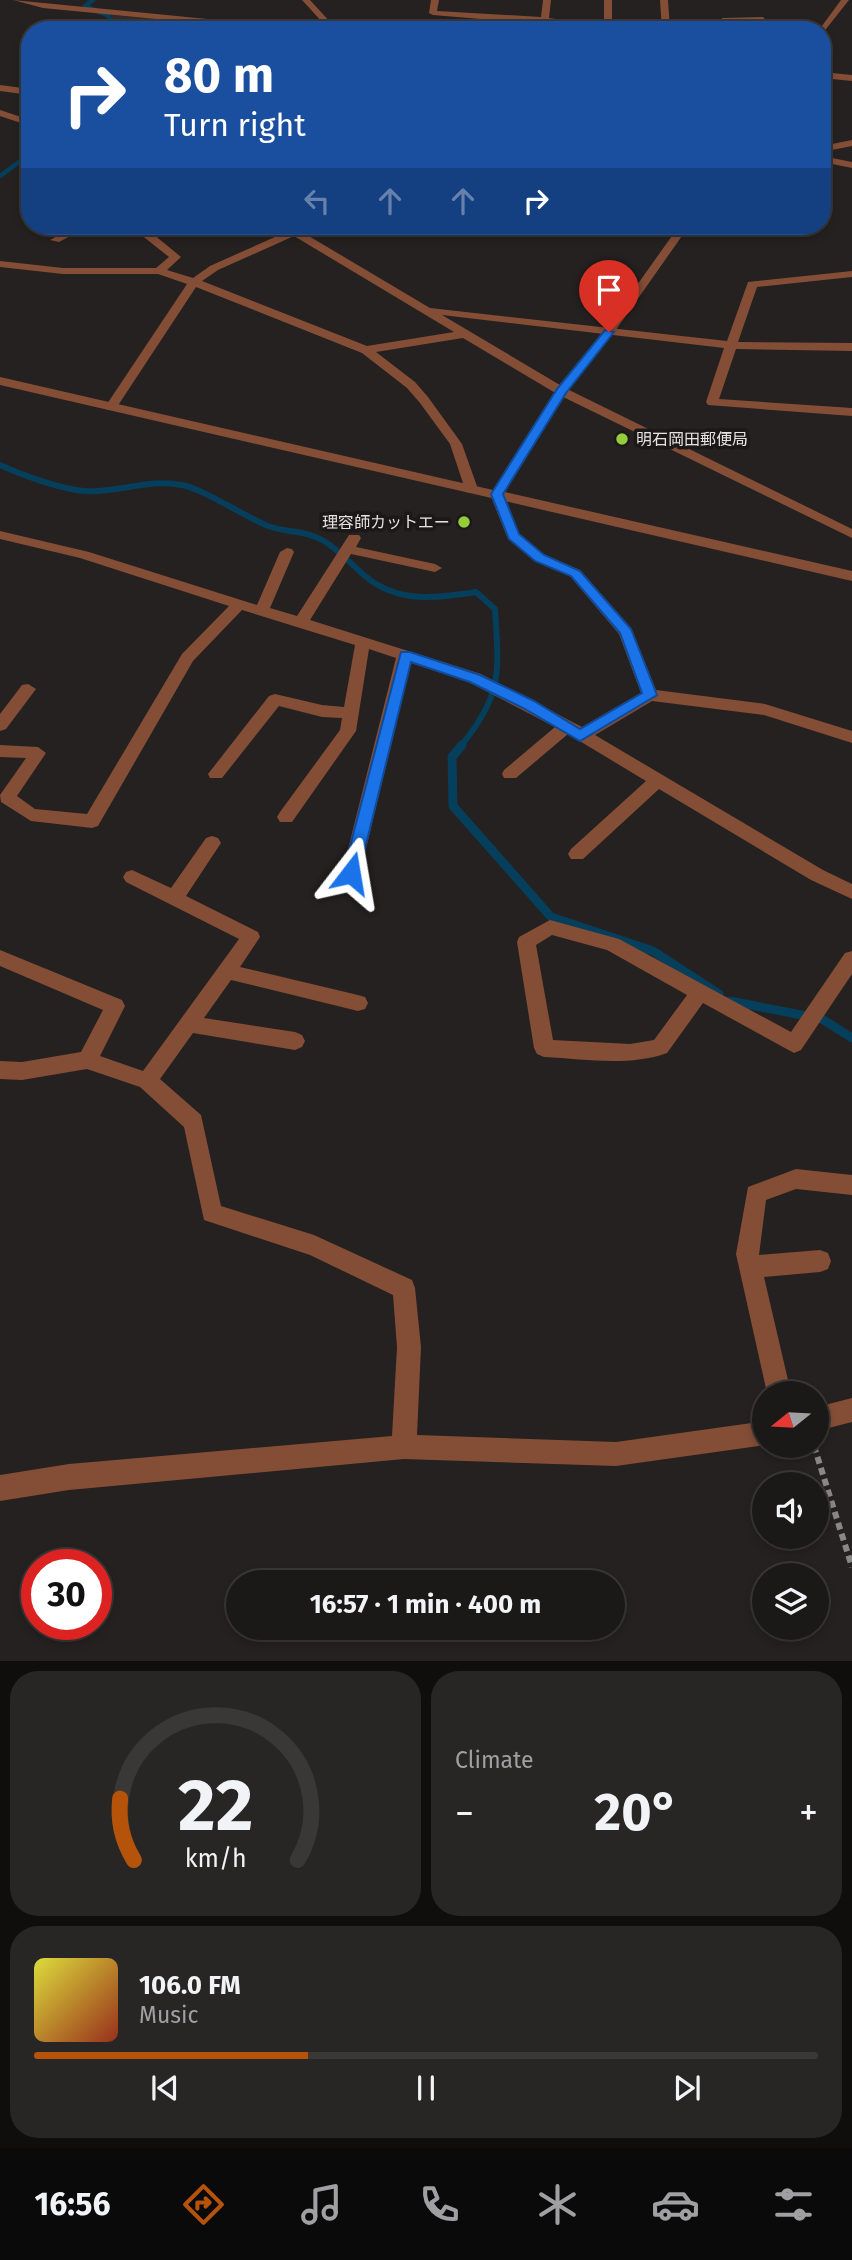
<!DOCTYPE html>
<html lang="en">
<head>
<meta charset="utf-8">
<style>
	:root { --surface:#1b1918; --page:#282625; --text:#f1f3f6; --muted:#a0a0a2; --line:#393837; --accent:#b45309 }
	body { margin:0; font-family:"Fira Sans","Noto Sans JP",sans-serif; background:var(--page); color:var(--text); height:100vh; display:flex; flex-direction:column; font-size:26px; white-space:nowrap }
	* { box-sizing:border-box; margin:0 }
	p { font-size:23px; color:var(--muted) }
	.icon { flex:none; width:38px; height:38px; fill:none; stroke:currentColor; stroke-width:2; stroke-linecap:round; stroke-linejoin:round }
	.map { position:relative; height:1661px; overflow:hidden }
	.panel { display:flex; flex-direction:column; gap:10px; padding:10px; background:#0f0e0d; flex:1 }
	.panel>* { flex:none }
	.banner { position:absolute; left:21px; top:21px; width:810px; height:214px; border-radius:28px; box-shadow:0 4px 10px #0003,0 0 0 2px var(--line); background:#1a4fa0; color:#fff; overflow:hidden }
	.needle { width:46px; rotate:252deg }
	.fabs { position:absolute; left:752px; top:1381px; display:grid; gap:14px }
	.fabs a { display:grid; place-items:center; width:77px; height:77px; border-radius:50%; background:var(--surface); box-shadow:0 4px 10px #0003,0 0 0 2px var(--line); font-size:35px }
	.speed { position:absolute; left:21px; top:1549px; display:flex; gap:14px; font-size:35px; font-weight:700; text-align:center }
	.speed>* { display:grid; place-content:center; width:91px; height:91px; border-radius:50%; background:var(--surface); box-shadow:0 4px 10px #0003,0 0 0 2px var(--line); line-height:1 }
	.speed .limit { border:10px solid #d22; background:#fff; color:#111 }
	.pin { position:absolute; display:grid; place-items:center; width:60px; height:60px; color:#fff; margin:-72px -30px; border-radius:50% 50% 50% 0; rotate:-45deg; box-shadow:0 0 7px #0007 }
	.pin .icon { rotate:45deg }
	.me { position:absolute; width:77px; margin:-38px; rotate:14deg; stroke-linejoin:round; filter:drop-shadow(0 0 5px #0008) }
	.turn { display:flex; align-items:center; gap:24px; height:147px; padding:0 28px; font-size:32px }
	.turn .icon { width:91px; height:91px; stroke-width:2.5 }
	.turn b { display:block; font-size:49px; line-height:60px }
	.lanes { display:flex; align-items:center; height:66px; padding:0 28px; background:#0003; justify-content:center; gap:35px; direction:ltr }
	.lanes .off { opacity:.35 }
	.big { font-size:52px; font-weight:700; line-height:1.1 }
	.panel .card { flex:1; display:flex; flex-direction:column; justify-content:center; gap:10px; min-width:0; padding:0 24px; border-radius:28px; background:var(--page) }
	.panel .dial { align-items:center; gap:0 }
	.dial svg { height:182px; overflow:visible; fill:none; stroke:var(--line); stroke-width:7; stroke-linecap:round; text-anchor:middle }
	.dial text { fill:var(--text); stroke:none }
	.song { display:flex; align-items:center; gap:21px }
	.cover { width:84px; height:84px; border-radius:10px; background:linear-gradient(135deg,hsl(60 70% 55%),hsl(10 70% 35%)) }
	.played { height:7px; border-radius:4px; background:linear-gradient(90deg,var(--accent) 35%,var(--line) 35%) }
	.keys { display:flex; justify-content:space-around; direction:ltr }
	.heat { display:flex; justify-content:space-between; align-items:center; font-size:38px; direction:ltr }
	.panel .tiles { flex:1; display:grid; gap:10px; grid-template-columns:1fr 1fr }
	.card:last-child { grid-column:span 2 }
	.trip { position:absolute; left:226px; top:1570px; width:399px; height:70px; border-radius:35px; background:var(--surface); box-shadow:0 4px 10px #0003,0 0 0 2px var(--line); font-weight:700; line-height:70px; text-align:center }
	.tab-bar { display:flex; height:112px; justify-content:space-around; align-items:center; background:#0b0a0a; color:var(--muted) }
	.tab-bar .icon { width:49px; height:49px }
	.tab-bar .active { color:var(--accent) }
	.tab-bar b { font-size:32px; color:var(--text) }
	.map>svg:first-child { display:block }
</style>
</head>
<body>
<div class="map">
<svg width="852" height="1662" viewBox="0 0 852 1662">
	<rect width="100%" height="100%" fill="#242120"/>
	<polygon fill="#332b27" points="112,15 280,30 112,30"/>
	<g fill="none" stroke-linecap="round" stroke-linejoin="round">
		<g stroke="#053f5b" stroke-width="4.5">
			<polyline points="93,0 85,6 109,16 114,30"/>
			<polyline points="0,176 30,154"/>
		</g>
		<path stroke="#053f5b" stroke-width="6" d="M0,465C21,475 64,490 86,491C117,493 150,478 182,485C206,490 243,516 268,526C287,533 306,530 324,541C340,551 351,564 365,576C398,604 437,598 476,592L495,609C499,673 503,695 460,747"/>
		<g stroke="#053f5b" stroke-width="9">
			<polyline points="462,745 452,757 453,806 551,917 653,951 719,994"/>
			<polyline points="730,1001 822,1019 852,1038"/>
		</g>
		<polyline stroke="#8a8887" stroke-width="6" stroke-dasharray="7 4.5" stroke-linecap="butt" points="814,1446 852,1567"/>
		<g fill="#844d36" fill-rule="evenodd">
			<polygon points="13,0 298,28 302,30 269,30 43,8"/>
			<polygon points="302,0 310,0 332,24 330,30 322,30 324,24"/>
			<polygon points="431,0 439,0 437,11 541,17 543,0 551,0 549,18 604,26 604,0 612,0 612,30 433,15 429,13"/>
			<polygon points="660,0 668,0 670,30 662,30"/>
			<polygon points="763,17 775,30 767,30 761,21 729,22 729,30 721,30 722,18"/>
			<polygon points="822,72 852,75 852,81 822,78"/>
			<polygon points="0,85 30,89 30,95 0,91"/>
			<polygon points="0,110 30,120 30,126 0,116"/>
			<polygon points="852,140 852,146 822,152 822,146"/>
			<polygon points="822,156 852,162 852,168 822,162"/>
			<polygon points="76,226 89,226 59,242 50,240"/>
			<path d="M111,226L147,229L181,257L167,270L193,278L210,266L286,232L279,226L295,228L301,226L306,229L302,232L430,308L727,341L748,282L852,271V277L757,287L738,342L852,343V351L736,349L719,399L852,408V416L708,405L706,402L724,348L442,315L565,388L852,529V538L557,394L463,338L376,352L415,382L428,397L462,444L478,489L471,493L466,492L450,444L420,403L407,388L362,353L196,287L115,410H107L105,407L187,284L158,274H63L0,267V261L63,268H156L169,257L140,234ZM294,236L454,332L367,346L202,281L218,270Z"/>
			<polygon points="497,490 504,494 519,534 545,555 580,570 631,628 656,690 765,704 852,731 852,743 764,715 652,701 595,735 823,870 852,884 852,899 811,880 659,789 583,859 571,859 568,854 571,849 646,781 568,734 516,778 504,778 502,774 504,770 555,727 469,682 411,663 360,873 357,878 345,878 342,873 396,658 369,649 356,731 292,822 280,822 277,817 280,812 340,730 342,718 322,717 279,706 222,778 210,778 208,774 269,696 275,694 322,705 344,707 355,645 242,610 193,661 98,826 92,828 31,821 1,802 0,795 26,758 0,757 0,745 38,747 46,753 17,796 35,809 87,814 182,654 229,606 80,558 0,539 0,531 89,552 257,605 280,552 287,548 292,549 294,552 270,608 297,616 349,535 359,535 361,538 356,547 435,564 442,568 435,572 351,554 310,620 481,674 582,727 641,693 619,634 570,576 535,561 508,539 490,494"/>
			<polygon points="28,684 36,689 6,729 0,731 0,714 22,685"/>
			<polygon points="212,836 218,838 221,843 186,896 258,932 260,937 240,967 358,995 365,997 368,1003 365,1009 358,1011 231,980 204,1018 295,1032 302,1035 305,1041 302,1047 295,1050 193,1033 160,1079 201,1115 221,1206 314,1235 412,1280 415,1288 421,1347 417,1435 616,1442 765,1421 765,1445 616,1466 404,1459 69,1490 0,1501 0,1475 69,1464 392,1436 397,1347 393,1295 310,1255 204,1220 184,1127 140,1087 87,1069 22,1080 0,1079 0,1061 22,1062 81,1052 103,1010 0,966 0,950 122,1000 125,1006 100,1056 143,1071 239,939 126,882 123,877 126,872 132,870 171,888 206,838"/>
			<path d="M550,920L619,939L791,1032L845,953L852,951V974L801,1050L794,1053L703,1003L667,1053C628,1067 585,1059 544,1057L537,1054L534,1048L517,942L519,937ZM552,935L607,950L687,995L654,1040L630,1044L553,1040L536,945Z"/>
			<polygon points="796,1169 852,1175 852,1195 796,1189 766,1200 759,1255 820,1250 828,1253 831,1261 828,1269 820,1272 764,1277 791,1393 767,1393 736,1254 748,1187"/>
			<polygon points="852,1398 852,1422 817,1431 817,1407"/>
		</g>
		<g fill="#844d36" fill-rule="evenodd">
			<polygon points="841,0 849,0 822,34 822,30 819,30"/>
			<polygon points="679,226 689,226 613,334 566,393 505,492 852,571 852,581 0,385 0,377 493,490 557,388 605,330"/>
		</g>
	</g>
	<polygon fill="#1a73e8" stroke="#114b97" stroke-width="2" points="605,330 614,332 566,393 503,494 519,534 544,555 580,571 631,629 657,695 580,741 523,708 470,682 411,662 359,873 356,878 345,878 343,873 401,652 410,652 480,675 534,701 580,729 642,693 620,633 571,576 535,561 509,539 491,494 557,389"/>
	<g fill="#94cc3c" stroke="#1b1817" stroke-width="2.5">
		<circle cx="622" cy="439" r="7"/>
		<circle cx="464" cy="522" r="7"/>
	</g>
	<g text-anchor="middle" stroke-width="7" stroke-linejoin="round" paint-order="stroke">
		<g font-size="16" fill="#e5e3e2" stroke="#1b1817" text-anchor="start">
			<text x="636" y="445">明石岡田郵便局</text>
			<text x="450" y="528" text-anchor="end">理容師カットエー</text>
		</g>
	</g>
</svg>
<div class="fabs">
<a><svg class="needle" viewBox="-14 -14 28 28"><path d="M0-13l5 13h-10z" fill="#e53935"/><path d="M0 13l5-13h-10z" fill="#a0a0a2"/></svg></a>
<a><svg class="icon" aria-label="sound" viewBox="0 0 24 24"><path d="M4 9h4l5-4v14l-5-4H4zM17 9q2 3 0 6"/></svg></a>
<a><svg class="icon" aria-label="layers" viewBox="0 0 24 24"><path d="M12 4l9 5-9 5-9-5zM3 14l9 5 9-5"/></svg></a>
</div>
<div class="speed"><div class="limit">30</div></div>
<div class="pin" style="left:609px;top:332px;background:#d93025"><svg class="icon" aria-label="arrive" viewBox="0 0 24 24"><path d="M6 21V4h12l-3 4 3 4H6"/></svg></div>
<svg class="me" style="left:351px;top:873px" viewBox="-20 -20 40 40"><path d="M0-17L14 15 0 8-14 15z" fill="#1a73e8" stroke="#fff" stroke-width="4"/></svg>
<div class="trip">16:57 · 1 min · 400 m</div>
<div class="banner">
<div class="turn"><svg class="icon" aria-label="right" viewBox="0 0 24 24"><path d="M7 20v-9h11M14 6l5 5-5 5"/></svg><div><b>80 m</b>Turn right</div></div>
<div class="lanes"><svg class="icon off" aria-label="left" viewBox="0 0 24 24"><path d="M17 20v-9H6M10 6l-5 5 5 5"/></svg><svg class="icon off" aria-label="ahead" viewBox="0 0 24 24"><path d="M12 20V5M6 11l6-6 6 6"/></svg><svg class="icon off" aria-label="ahead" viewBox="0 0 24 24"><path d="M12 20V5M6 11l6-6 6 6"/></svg><svg class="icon" aria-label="right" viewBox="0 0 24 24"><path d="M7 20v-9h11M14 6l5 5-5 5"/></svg></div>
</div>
</div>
<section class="panel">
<div class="tiles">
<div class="card dial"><svg viewBox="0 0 100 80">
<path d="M14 69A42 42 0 1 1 86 69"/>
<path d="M14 69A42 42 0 0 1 8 42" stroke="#b45309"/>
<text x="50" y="56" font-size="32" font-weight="700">22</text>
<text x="50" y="72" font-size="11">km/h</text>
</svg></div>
<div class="card"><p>Climate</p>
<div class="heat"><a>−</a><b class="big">20°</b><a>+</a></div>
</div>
<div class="card">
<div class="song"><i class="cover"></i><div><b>106.0 FM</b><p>Music</p></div></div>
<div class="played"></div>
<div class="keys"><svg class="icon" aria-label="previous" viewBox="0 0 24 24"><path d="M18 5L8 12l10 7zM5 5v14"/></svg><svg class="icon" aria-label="pause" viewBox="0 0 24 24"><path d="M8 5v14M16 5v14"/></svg><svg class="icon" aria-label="next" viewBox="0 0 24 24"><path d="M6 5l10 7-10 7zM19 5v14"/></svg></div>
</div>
</div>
</section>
<nav class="tab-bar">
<b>16:56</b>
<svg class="icon active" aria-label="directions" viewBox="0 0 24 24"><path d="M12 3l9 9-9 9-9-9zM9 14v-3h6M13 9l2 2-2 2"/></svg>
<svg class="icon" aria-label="music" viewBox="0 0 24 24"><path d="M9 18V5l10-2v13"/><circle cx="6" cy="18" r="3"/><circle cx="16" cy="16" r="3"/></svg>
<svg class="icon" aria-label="phone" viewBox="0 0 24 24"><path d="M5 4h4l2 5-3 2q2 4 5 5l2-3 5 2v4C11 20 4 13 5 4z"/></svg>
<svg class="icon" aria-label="climate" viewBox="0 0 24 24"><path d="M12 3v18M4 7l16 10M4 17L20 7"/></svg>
<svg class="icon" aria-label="car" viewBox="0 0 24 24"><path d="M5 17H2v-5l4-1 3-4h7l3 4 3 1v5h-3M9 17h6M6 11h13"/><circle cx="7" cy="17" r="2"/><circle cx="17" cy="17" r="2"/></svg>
<svg class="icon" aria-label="filters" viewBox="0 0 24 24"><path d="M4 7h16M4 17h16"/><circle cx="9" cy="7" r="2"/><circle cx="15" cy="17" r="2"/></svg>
</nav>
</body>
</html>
